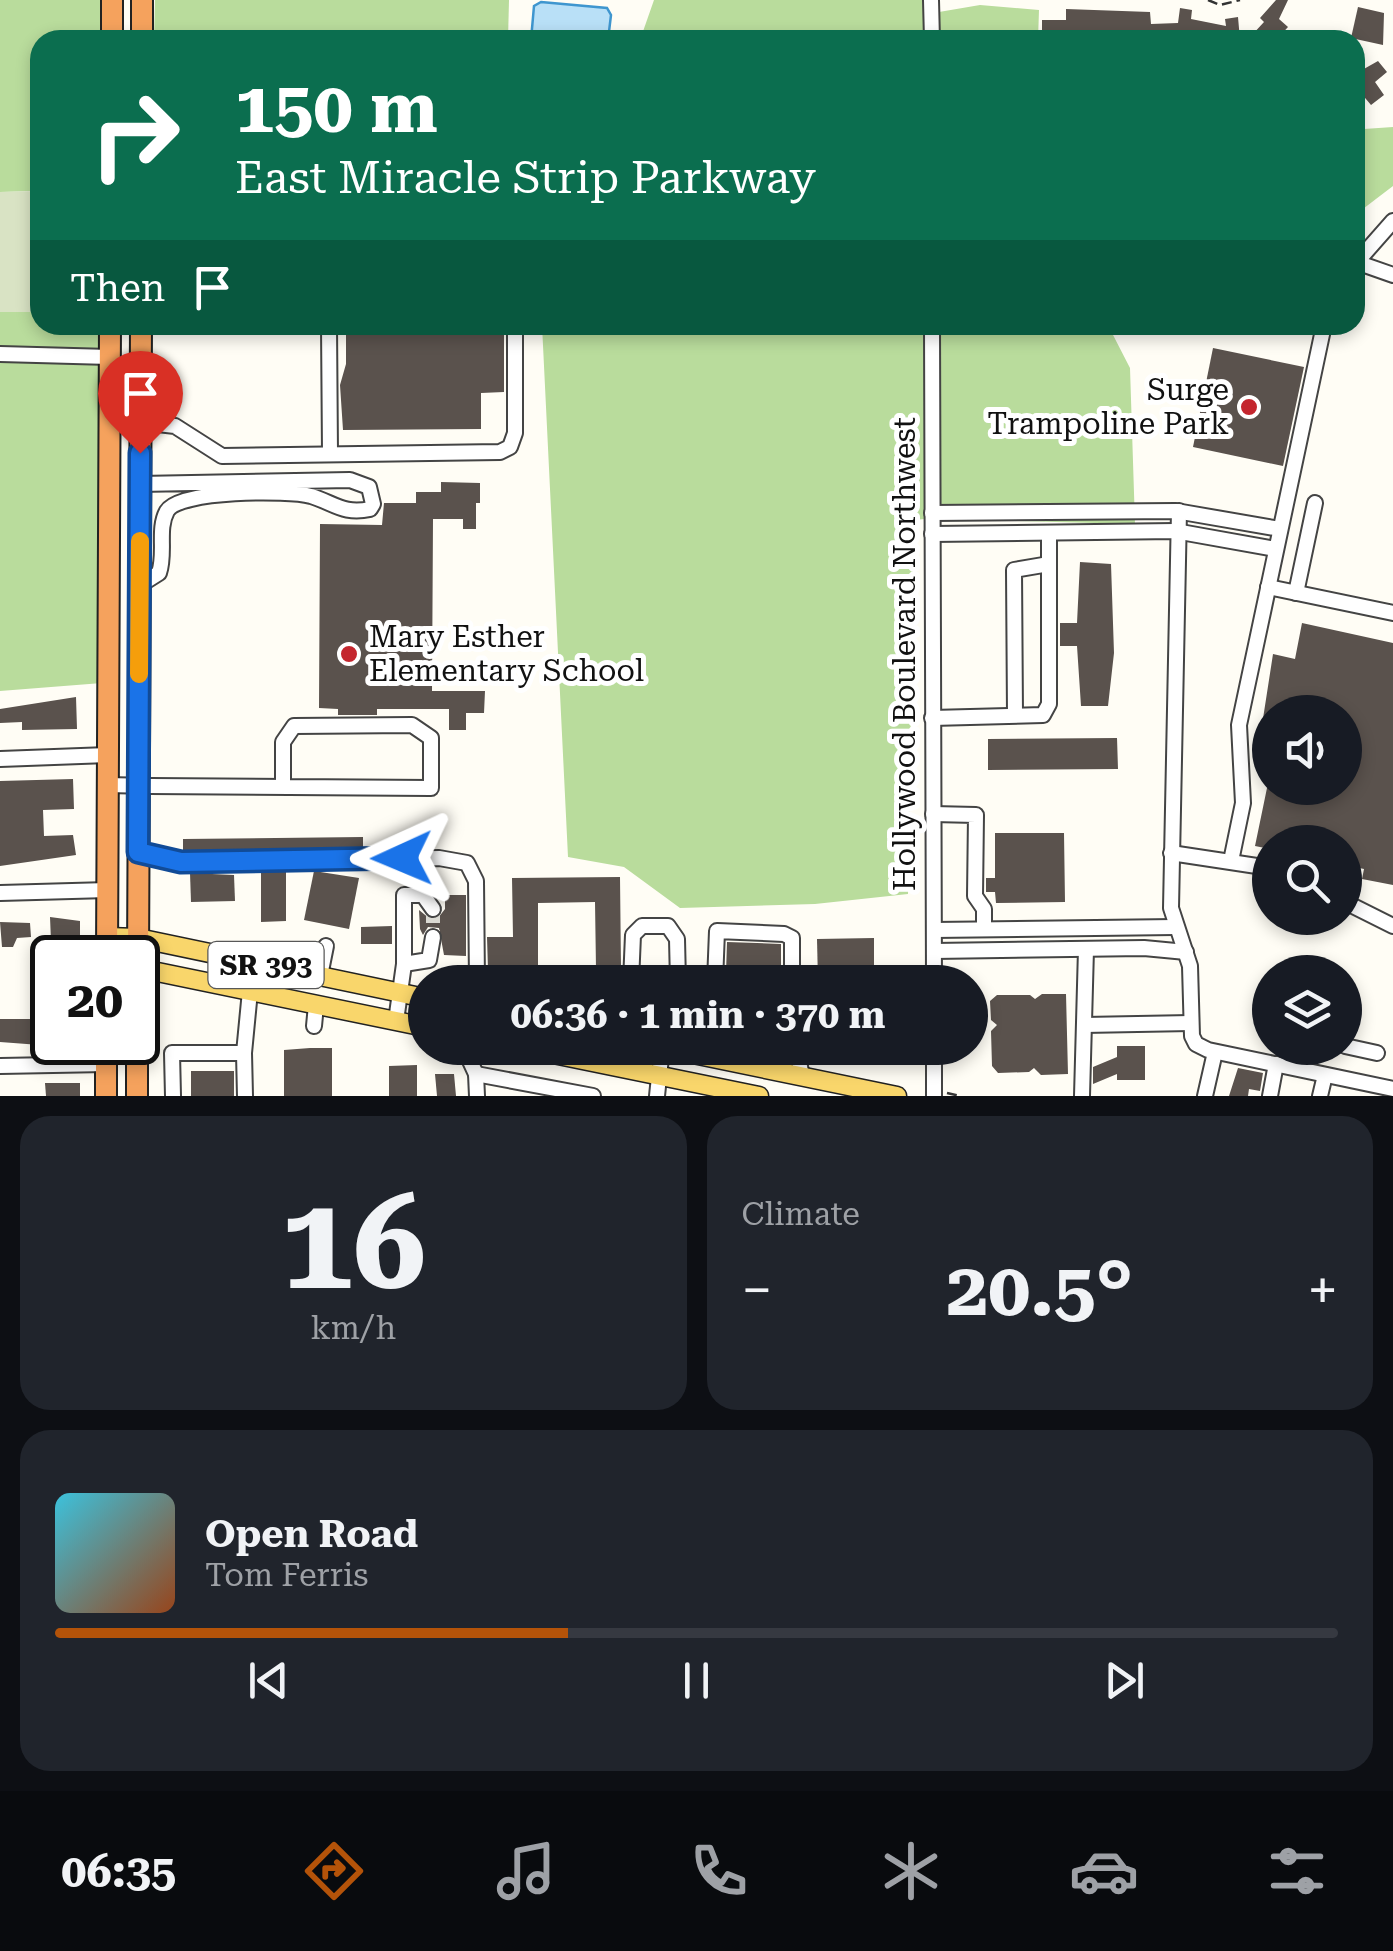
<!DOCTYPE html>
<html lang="en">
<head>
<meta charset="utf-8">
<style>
	:root { --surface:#171b24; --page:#20242c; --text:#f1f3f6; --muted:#9ea1a6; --line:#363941; --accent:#b45309 }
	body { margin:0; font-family:"Roboto Serif",serif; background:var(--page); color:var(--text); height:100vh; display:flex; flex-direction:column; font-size:38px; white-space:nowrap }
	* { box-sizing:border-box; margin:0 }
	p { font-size:32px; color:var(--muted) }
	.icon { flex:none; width:55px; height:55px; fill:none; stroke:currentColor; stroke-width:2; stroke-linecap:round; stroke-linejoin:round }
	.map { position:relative; height:1096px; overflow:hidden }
	.panel { display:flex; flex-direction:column; gap:20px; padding:20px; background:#0d0f14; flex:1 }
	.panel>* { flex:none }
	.hud { position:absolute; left:30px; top:30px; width:1335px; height:305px; border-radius:30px; box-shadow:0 5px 15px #0003; background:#0b6e4f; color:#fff; overflow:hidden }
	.tools { position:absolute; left:1252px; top:695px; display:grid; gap:20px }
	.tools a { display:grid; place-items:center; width:110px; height:110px; border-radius:50%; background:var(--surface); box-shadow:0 5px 15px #0003; font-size:50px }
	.speed { position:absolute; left:30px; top:935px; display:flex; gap:20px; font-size:50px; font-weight:700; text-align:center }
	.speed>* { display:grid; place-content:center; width:130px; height:130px; border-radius:50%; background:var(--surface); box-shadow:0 5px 15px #0003; line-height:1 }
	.speed .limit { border:5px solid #111; border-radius:15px; background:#fff; color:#111 }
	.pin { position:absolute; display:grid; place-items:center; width:85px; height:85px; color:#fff; margin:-102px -42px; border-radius:50% 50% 50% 0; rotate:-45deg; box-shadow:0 0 10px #0007 }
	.pin .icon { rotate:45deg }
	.me { position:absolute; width:110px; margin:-55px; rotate:269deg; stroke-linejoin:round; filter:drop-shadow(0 0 8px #0008) }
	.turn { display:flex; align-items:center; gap:35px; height:210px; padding:0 40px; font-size:45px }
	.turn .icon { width:130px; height:130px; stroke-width:2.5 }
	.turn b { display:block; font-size:70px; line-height:85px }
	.then { display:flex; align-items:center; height:95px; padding:0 40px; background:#0003; gap:20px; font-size:38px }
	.big { font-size:75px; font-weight:700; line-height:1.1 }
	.panel .widget { flex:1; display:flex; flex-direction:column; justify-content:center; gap:15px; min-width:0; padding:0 35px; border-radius:30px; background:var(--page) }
	.panel .dial { align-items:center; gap:0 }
	.dial b { font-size:130px; line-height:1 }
	.song { display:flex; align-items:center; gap:30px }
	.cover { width:120px; height:120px; border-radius:15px; background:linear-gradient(135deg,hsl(190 70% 55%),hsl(20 70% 35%)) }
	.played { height:10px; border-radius:5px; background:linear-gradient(90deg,var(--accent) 40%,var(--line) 40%) }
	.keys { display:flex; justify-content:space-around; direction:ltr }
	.heat { display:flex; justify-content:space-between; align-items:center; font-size:55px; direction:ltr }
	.panel .tiles { flex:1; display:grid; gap:20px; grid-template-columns:1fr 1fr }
	.widget:last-child { grid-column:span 2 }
	.trip { position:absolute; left:408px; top:965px; width:580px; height:100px; border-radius:50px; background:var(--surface); box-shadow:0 5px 15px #0003; font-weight:700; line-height:100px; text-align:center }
	.dock { display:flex; height:160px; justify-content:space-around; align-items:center; background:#090b0e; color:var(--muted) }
	.dock .icon { width:70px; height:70px }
	.dock .selected { color:var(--accent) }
	.dock b { font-size:45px; color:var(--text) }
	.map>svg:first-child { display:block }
</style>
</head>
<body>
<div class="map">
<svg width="1393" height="1096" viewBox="0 0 1393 1096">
	<rect width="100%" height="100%" fill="#fffdf5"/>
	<g fill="#b9dc9c">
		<polygon points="0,0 101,0 101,40 40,40 40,191 0,192"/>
		<polygon points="155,0 509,0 508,40 154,40"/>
		<polygon points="654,0 924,0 925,40 640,40"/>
		<polygon points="980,5 1039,10 1038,40 939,40 939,12"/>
		<polygon points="1355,117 1364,129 1393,127 1393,186 1355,215"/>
		<polygon points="0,312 40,312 40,325 101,325 101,351 0,348"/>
		<polygon points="542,325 925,325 925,519 914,520 908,894 815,904 680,908 624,867 568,857"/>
		<polygon points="939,325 1117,325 1112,333 1130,368 1135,524 939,519"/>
		<polygon points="0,360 101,363 102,683 0,691"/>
	</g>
	<polygon fill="#d9e3c4" points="40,191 40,312 0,312 0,192"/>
	<polygon fill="#b9e0f7" stroke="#3f96cf" stroke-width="2.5" points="541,2 607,8 611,15 608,40 531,40 534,6"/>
	<g fill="#5a524d">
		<polygon points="1276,0 1288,0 1279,19 1288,27 1276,40 1258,40 1252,35 1264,22 1260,18"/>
		<polygon points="1358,7 1384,13 1383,45 1351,38"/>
		<polygon points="1180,8 1192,10 1191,19 1226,26 1225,19 1238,17 1240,40 1164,35 1165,40 1042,40 1042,20 1066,20 1066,9 1150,12 1151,24 1178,23"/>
		<polygon points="1378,61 1387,72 1375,82 1384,95 1371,105 1355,86 1355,74"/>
		<polygon points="346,325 504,325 504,392 481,393 481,429 343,430 340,385 346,364"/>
		<polygon points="1213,348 1304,367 1283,466 1193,447"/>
		<polygon points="441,482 480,483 480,503 476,503 476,529 463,529 463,519 433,519 432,691 485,691 484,713 466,713 466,730 449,730 449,709 377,709 377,715 338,715 338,709 319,708 320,524 382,525 384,503 416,503 416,492 441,492"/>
		<polygon points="1080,562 1111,564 1114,653 1108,706 1081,706 1077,646 1060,646 1060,623 1077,623"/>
		<polygon points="1302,623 1393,643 1393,885 1362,879 1364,869 1345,865 1345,842 1270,842 1270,849 1255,846 1267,788 1345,788 1345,712 1270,712 1270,740 1260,738 1273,654 1295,659"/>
		<polygon points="76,697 77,729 22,730 22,722 0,723 0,709"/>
		<polygon points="1117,738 1118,769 988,770 988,739"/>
		<polygon points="73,779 74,809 43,810 44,836 73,835 76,855 0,866 0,781"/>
		<polygon points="995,833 1064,833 1065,902 996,903 995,892 986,892 986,878 995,878"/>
		<polygon points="363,837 363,849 183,852 183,839"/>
		<polygon points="314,871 359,878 349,929 304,920"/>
		<polygon points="261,872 286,872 286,921 261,922"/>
		<polygon points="190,873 234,875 235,901 191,902"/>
		<polygon points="620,877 621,969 596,969 595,902 538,903 538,969 488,970 487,937 513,937 512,878"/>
		<polygon points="445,895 466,895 466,956 444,955 439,928 428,927 423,935 420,929 419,910 430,919 438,918 445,909"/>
		<polygon points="50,917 80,921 80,941 60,946 59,941 51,941"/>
		<polygon points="0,922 30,923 31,937 17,938 13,947 2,947"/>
		<polygon points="392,926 392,944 361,944 361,927"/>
		<polygon points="874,938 874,982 818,982 817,939"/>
		<polygon points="727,942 781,944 781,970 766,970 766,982 754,982 754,973 726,973"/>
		<polygon points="1042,994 1066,994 1068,1074 1041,1075 1034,1068 1029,1072 998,1073 992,1066 991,1031 997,1025 991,1020 990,1001 997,995 1030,995 1035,999"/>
		<polygon points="0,1019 52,1019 52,1039 40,1039 40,1045 0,1042"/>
		<polygon points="1117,1046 1145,1046 1145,1080 1117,1080 1117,1074 1093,1084 1093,1067 1117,1057"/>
		<polygon points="310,1048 332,1048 332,1096 284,1096 284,1050"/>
		<polygon points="417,1065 417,1096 389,1096 389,1066"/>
		<polygon points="1238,1068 1263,1073 1260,1091 1249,1089 1248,1096 1229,1096"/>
		<rect x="191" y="1071" width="43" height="25"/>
		<polygon points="435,1074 454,1074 456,1096 437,1096"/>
		<polygon points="45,1083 80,1083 80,1096 46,1096"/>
	</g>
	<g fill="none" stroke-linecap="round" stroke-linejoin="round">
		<polyline stroke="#dbdad3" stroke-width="14" stroke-dasharray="14 7" stroke-linecap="butt" points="433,909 433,937"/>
		<g stroke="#444" stroke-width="18">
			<g id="minor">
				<polyline points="931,0 932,40"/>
				<polyline points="1356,262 1393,275"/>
				<polyline points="1355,264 1393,221"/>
				<polyline points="329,325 330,454"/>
				<polyline points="932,325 934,982"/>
				<polyline points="0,354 110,357"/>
				<polyline points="140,422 175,426 222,456 500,452 510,447 515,433 515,325"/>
				<polyline points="1179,511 1171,908 1190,966 1192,1036 1196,1044 1208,1050 1393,1089"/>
				<polyline points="932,513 1176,511 1280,529"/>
				<polyline points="932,534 1175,531 1276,549"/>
				<path d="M140,585L159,573C166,553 157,529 167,511C179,490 288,490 311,496C334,503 344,515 370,509L373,504L369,487L350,480L140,484"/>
				<polyline points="1268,587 1393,613"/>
				<polyline points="1296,593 1315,503"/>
				<polyline points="1015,715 1014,570 1049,564"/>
				<polyline points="932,718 1043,715 1049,704 1049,533"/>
				<polyline points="0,759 108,755"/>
				<polyline points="108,785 150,786 431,788 431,738 412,725 294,726 283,742 283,787"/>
				<polyline points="933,814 976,815 975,896 984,909 984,929"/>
				<polyline points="138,852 181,863 439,858 467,863 476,881 477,982"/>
				<polyline points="1171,853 1270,868"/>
				<polyline points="1231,861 1243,803 1239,725 1324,325"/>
				<polyline points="0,893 108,890"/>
				<polyline points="1345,902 1393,926"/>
				<polyline points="433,909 423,895 404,895 404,964 429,960 433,937"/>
				<polyline points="934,930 1175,927"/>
				<polyline points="934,951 1144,948 1186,952"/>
				<polyline points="320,976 326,946"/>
				<polyline points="631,982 633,935 642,926 668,926 677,939 678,982"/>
				<polyline points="715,982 717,931 784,934 792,938 792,982"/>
				<polyline points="396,1021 404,964"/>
				<polyline points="970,1023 974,1023"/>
				<polyline points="1084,1025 1191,1023"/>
				<polyline points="314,1026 316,1005"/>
				<polyline points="1345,1046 1377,1053"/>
				<polyline points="464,1048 476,1074 477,1096"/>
				<polyline points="796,1048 802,1076"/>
				<polyline points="934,1048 934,1096"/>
				<polyline points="244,1053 245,1096"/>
				<polyline points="0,1066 106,1064"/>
				<polyline points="476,1074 593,1096"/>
				<polyline points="173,1096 172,1053 244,1053 250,991"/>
				<polyline points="657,1096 662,1048"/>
				<polyline points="1082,1096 1086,949"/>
				<polyline points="1205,1096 1215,1052"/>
				<polyline points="1270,1096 1276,1064"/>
				<polyline points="1320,1096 1325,1075"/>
			</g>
		</g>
		<g stroke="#222" stroke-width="21">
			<g id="major">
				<polyline points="107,937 138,938 425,998"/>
				<polyline points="138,968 425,1027"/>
				<polyline points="524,1048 759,1096"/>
				<polyline points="664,1048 897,1096"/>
			</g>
		</g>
		<g stroke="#222" stroke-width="24">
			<g id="highway">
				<polyline points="112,40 112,0"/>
				<polyline points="142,40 142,0"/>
				<polyline points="107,958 110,325"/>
				<polyline points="138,964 141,325"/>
				<polyline points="106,1096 106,1042"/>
				<polyline points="137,1096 137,1042"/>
			</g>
		</g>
		<g stroke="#333" stroke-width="2.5" stroke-dasharray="10 5" stroke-linecap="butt">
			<polyline points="1208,0 1220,5 1240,0"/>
			<polyline points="947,1093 960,1096"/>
		</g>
		<use href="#minor" stroke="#fff" stroke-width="14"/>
		<use href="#major" stroke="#f9d66b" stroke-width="18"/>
		<use href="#highway" stroke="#f5a25d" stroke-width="20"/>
	</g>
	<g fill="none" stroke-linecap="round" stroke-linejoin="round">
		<g stroke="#114b97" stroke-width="25">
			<polyline id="route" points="140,453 138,852 181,862 402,858"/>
		</g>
		<use href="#route" stroke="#1a73e8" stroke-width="18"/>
		<polyline stroke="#f59e0b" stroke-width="18" points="139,674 140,541"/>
	</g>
	<g fill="#c4262e" stroke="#fff" stroke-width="4">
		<circle cx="1249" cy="407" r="10"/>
		<circle cx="349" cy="654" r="10"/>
	</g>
	<g text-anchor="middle" stroke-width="10" stroke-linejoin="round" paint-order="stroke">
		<rect fill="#fff" stroke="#585858" stroke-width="2.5" x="208.5" y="942" width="115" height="46" rx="8"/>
		<g font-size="28" font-weight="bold" fill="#111">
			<text x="266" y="975">SR 393</text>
		</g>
		<g font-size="30" fill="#111" stroke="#fff" text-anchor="end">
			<text x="1229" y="400">Surge<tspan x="1229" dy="34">Trampoline Park</tspan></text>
			<text x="369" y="647" text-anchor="start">Mary Esther<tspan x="369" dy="34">Elementary School</tspan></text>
		</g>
		<g font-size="30" fill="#111" stroke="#fff">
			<text transform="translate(905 654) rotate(-90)" y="10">Hollywood Boulevard Northwest</text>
		</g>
	</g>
</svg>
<div class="tools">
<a><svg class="icon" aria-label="sound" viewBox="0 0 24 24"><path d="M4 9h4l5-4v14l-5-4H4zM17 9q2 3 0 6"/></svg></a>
<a><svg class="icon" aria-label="search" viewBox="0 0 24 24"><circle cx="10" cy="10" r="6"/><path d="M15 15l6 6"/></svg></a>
<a><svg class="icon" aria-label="layers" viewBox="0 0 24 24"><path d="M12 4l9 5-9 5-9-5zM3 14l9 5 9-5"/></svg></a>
</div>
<div class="speed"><div class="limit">20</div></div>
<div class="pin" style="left:140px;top:453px;background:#d93025"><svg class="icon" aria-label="arrive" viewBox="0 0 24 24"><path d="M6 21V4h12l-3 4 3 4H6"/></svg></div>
<svg class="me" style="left:402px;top:858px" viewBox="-20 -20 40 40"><path d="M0-17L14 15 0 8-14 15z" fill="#1a73e8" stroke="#fff" stroke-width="4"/></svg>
<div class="trip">06:36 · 1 min · 370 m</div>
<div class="hud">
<div class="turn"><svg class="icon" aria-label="right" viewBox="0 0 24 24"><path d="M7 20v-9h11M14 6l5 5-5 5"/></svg><div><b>150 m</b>East Miracle Strip Parkway</div></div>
<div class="then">Then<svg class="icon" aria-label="arrive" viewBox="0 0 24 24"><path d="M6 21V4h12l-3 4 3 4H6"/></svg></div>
</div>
</div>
<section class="panel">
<div class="tiles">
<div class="widget dial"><b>16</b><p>km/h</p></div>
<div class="widget"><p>Climate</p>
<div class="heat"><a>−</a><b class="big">20.5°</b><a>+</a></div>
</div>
<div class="widget">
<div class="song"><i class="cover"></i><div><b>Open Road</b><p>Tom Ferris</p></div></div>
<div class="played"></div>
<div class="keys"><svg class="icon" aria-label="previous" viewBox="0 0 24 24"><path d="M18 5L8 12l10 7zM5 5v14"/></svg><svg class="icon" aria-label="pause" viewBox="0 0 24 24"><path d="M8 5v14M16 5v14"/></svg><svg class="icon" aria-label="next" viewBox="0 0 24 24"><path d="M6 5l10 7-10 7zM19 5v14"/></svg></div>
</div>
</div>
</section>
<nav class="dock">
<b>06:35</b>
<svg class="icon selected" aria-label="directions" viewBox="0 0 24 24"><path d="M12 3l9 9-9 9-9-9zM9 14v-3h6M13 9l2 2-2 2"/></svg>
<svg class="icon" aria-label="music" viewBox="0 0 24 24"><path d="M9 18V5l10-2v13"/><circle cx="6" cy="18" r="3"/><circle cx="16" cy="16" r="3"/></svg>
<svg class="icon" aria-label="phone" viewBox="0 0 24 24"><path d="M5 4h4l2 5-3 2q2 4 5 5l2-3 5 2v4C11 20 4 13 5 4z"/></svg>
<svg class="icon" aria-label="climate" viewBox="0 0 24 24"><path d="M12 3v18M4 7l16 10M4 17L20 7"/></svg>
<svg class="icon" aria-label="car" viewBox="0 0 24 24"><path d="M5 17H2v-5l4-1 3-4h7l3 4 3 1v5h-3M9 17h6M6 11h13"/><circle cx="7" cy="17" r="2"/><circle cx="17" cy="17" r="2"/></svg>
<svg class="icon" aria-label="filters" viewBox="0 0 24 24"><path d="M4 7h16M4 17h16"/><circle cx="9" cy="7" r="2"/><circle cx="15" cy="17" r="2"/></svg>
</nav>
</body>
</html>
